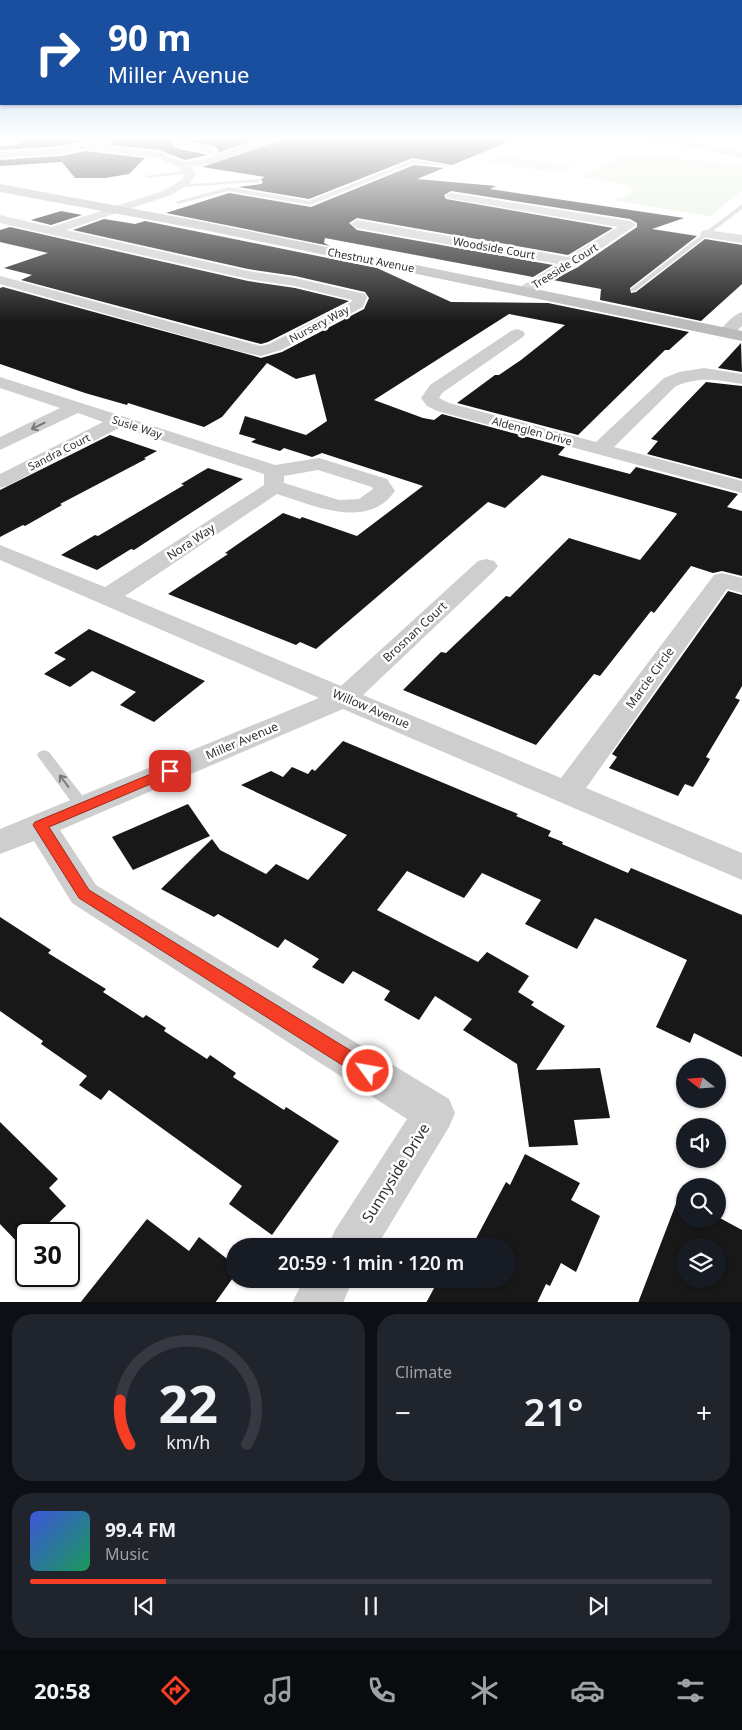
<!DOCTYPE html>
<html lang="en">
<head>
<meta charset="utf-8">
<style>
	:root { --surface:#171b24; --page:#20242c; --text:#f1f3f6; --muted:#9ea1a6; --line:#363941; --accent:#f63d25 }
	body { margin:0; font-family:"Noto Sans",sans-serif; background:var(--page); color:var(--text); height:100vh; display:flex; flex-direction:column; font-size:19px; white-space:nowrap }
	* { box-sizing:border-box; margin:0 }
	p { font-size:16px; color:var(--muted) }
	.icon { flex:none; width:28px; height:28px; fill:none; stroke:currentColor; stroke-width:2; stroke-linecap:round; stroke-linejoin:round }
	.map { position:relative; height:1302px; overflow:hidden }
	.drawer { display:flex; flex-direction:column; gap:12px; padding:12px; background:#0d0f14; flex:1 }
	.drawer>* { flex:none }
	.banner { position:absolute; left:0px; top:0px; width:742px; height:105px; box-shadow:0 1px 4px #0004; background:#1a4fa0; color:#fff; overflow:hidden }
	.needle { width:32px; rotate:287deg }
	.tools { position:absolute; left:676px; top:1058px; display:grid; gap:10px }
	.tools a { display:grid; place-items:center; width:50px; height:50px; border-radius:50%; background:var(--surface); box-shadow:0 1px 4px #0004; font-size:25px }
	.speed { position:absolute; left:15px; top:1222px; display:flex; gap:10px; font-size:25px; font-weight:700; text-align:center }
	.speed>* { display:grid; place-content:center; width:65px; height:65px; border-radius:50%; background:var(--surface); box-shadow:0 1px 4px #0004; line-height:1 }
	.speed .limit { border:2px solid #111; border-radius:8px; background:#fff; color:#111 }
	.pin { position:absolute; display:grid; place-items:center; width:42px; height:42px; color:#fff; margin:-21px; border-radius:10px; box-shadow:0 2px 8px #0006 }
	.me { position:absolute; width:55px; margin:-28px; rotate:302deg; stroke-linejoin:round; filter:drop-shadow(0 0 4px #0008) }
	.turn { display:flex; align-items:center; gap:18px; height:105px; padding:0 25px; font-size:22px }
	.turn .icon { width:65px; height:65px; stroke-width:2.5 }
	.turn b { display:block; font-size:35px; line-height:42px }
	.big { font-size:38px; font-weight:600; line-height:1.1 }
	.drawer .widget { flex:1; display:flex; flex-direction:column; justify-content:center; gap:8px; min-width:0; padding:0 18px; border-radius:20px; background:var(--page) }
	.drawer .dial { align-items:center; gap:0 }
	.dial svg { height:130px; overflow:visible; fill:none; stroke:var(--line); stroke-width:7; stroke-linecap:round; text-anchor:middle }
	.dial text { fill:var(--text); stroke:none }
	.song { display:flex; align-items:center; gap:15px }
	.cover { width:60px; height:60px; border-radius:8px; background:linear-gradient(135deg,hsl(230 70% 55%),hsl(150 70% 35%)) }
	.played { height:5px; border-radius:2px; background:linear-gradient(90deg,var(--accent) 20%,var(--line) 20%) }
	.keys { display:flex; justify-content:space-around; direction:ltr }
	.heat { display:flex; justify-content:space-between; align-items:center; font-size:28px; direction:ltr }
	.drawer .tiles { flex:1; display:grid; gap:12px; grid-template-columns:1fr 1fr }
	.widget:last-child { grid-column:span 2 }
	.trip { position:absolute; left:226px; top:1238px; width:290px; height:50px; border-radius:25px; background:var(--surface); box-shadow:0 1px 4px #0004; font-weight:600; line-height:50px; text-align:center }
	.tab-bar { display:flex; height:80px; justify-content:space-around; align-items:center; background:#090b0e; color:var(--muted) }
	.tab-bar .icon { width:35px; height:35px }
	.tab-bar .selected { color:var(--accent) }
	.tab-bar b { font-size:22px; color:var(--text) }
	.map>svg:first-child { display:block }
</style>
</head>
<body>
<div class="map">
<svg width="742" height="1303" viewBox="0 0 742 1303">
	<rect width="100%" height="100%" fill="#fff"/>
	<g fill="#e4efde">
		<polygon points="629,153 742,165 742,190 711,216 611,200 627,196 633,192 632,189 616,182 581,177"/>
		<polygon points="502,156 574,166 559,173 486,162"/>
	</g>
	<g fill="#181818" fill-rule="evenodd">
		<polygon points="16,139 97,139 61,146 0,150 0,146 19,145"/>
		<polygon points="107,139 175,139 172,144 176,148 208,155 185,160 159,150 109,145 111,142"/>
		<polygon points="195,139 260,139 217,153 218,150 215,147 192,142"/>
		<polygon points="285,139 512,139 513,140 452,165 413,158 309,199 238,187 261,184 263,182 261,179 265,177 202,167"/>
		<polygon points="86,151 145,158 129,174 105,178 75,178 62,162 0,166 0,160 61,156"/>
		<polygon points="414,165 444,168 417,179 496,186 490,189 684,218 652,229 697,236 630,288 631,293 636,292 705,239 742,245 742,284 701,321 600,300 601,289 553,280 578,267 637,227 637,223 630,219 451,191 444,195 446,199 613,228 568,255 357,218 349,223 357,230 553,265 533,277 325,238 324,243 330,246 166,213 229,193 311,207"/>
		<polygon points="61,211 82,215 51,225 31,220"/>
		<polygon points="104,219 135,224 145,221 377,268 451,302 548,303 689,332 669,350 665,350 578,435 457,403 495,375 499,375 521,360 565,325 509,314 374,400 423,418 434,420 442,414 565,447 558,455 630,474 636,467 738,494 727,507 742,511 742,576 722,571 713,573 691,566 654,613 651,611 600,676 594,674 536,745 403,690 441,652 446,653 506,596 510,597 569,538 640,560 677,514 676,513 542,475 505,508 488,502 316,649 300,642 296,645 168,594 228,554 225,553 283,513 300,519 302,517 357,536 423,486 322,453 312,457 284,448 280,451 251,442 256,439 239,434 245,416 306,435 327,421 315,374 296,379 267,363 222,417 204,427 128,403 127,405 85,393 0,364 0,288 3,287 261,358 282,352 364,309 369,298 365,292 295,276 248,269 73,230"/>
		<polygon points="10,227 248,281 295,288 349,301 268,342 261,344 21,280 32,275 4,268 48,253 0,242 0,230"/>
		<polygon points="741,343 742,372 718,368"/>
		<polygon points="706,382 742,386 742,479 647,454 658,441 651,439"/>
		<polygon points="110,435 157,451 144,458 146,459 60,504 62,505 25,526 23,525 0,537 0,490"/>
		<polygon points="208,468 243,479 134,550 131,549 97,570 61,555 95,535 98,536 184,485 181,484"/>
		<polygon points="728,591 742,595 742,686 735,698 740,700 706,757 710,759 693,787 685,784 678,796 609,768 617,757 612,754"/>
		<polygon points="89,629 205,681 154,722 120,705 136,692 92,671 70,687 44,674 66,659 54,653"/>
		<polygon points="343,741 518,814 516,816 551,831 548,836 563,842 562,844 628,873 631,868 742,915 742,1057 694,1033 690,1043 656,1027 687,960 595,918 577,949 525,924 541,900 482,873 464,898 407,871 377,910 478,962 487,952 529,976 518,992 534,1002 531,1005 565,1026 536,1070 600,1068 610,1118 574,1120 578,1145 529,1147 517,1064 463,1030 472,1019 435,996 419,1020 384,1000 390,991 353,971 343,984 312,967 319,959 285,939 278,948 218,914 214,917 161,889 212,839 220,850 266,874 276,864 308,880 347,835 241,785 271,771 283,777 292,767 308,774 312,769 315,771"/>
		<polygon points="188,804 210,836 133,870 112,837"/>
		<polygon points="0,917 51,950 48,953 106,989 103,992 143,1018 146,1015 166,1028 164,1031 207,1059 210,1055 236,1073 233,1077 284,1110 286,1107 339,1141 272,1235 229,1204 242,1186 109,1090 101,1100 79,1085 87,1076 41,1044 43,1041 0,1011"/>
		<polygon points="0,1122 58,1179 49,1188 66,1206 37,1234 26,1234 26,1245 23,1248 0,1224"/>
		<polygon points="525,1154 580,1183 571,1200 600,1216 576,1272 561,1263 550,1286 546,1284 537,1303 426,1303 439,1279 508,1279 508,1246 472,1246 506,1182 510,1185"/>
		<path d="M679,1196L685,1199V1219H718V1217L742,1230V1303H638ZM685,1246H718V1279H685Z"/>
		<polygon points="147,1219 189,1251 199,1237 235,1265 235,1275 215,1303 80,1303"/>
	</g>
	<g fill="none" stroke-linecap="round" stroke-linejoin="round">
		<g fill="#cecece" fill-rule="evenodd">
			<polygon points="414,160 451,166 449,167 414,163 310,205 229,191 178,204 175,202 229,187 309,201"/>
			<polygon points="190,170 192,173 148,178 145,176"/>
			<polygon points="259,179 261,182 181,187 178,185"/>
			<polygon points="742,204 742,209 635,291 631,291 631,289"/>
			<polygon points="44,750 49,752 88,803 90,807 88,811 83,812 78,811 39,758 37,755 39,752"/>
		</g>
		<g fill="#cecece" fill-rule="evenodd">
			<polygon points="193,139 187,143 215,149 216,151 211,154 176,146 174,144 178,139"/>
			<polygon points="267,139 283,139 209,164 191,167 196,174 190,184 171,195 66,230 248,271 295,278 365,294 367,297 363,307 281,350 261,356 238,351 0,284 0,276 261,346 269,344 351,302 352,300 295,286 248,279 0,223 0,215 51,227 163,191 182,180 185,174 180,168 158,158 86,149 61,154 0,158 0,152 61,148 104,140 109,143 102,146 159,152 185,162 203,159"/>
			<polygon points="644,139 686,140 742,152 742,158 686,146 649,142"/>
			<polygon points="451,193 630,221 636,225 577,265 525,294 520,293 518,290 520,287 558,264 357,228 351,224 357,220 568,257 618,227 447,198 445,196 447,194"/>
			<polygon points="706,230 742,235 742,243 702,237 700,234 702,231"/>
			<path d="M742,312V326L732,336H720L718,333C724,325 733,315 742,312Z"/>
			<path d="M517,329L523,331L525,334L523,337L442,393L439,398L449,403L596,442L664,378L679,372L704,368L742,374V384C717,380 701,376 676,386L614,447L742,481V493L437,411L427,406L421,398L430,385L511,331Z"/>
			<path d="M0,377L275,465L319,458L387,479L395,491C367,531 313,505 277,494L125,596L341,686L478,561L486,559L494,561L498,566L494,571L363,695L561,778L714,575L722,573L742,578V593L727,589L586,788L742,853V880L343,709L60,830L96,885L449,1099L455,1113L449,1127L377,1246H328L335,1230L407,1119L72,903L34,841L0,854V829L319,698L0,560V545L105,587L264,485V474L121,427L7,486L0,488V474L103,422L78,413L0,450V437L60,408L0,388ZM318,470L372,487L373,489L359,499L339,500L284,483V476Z"/>
			<polygon points="304,1279 353,1279 343,1303 292,1303"/>
		</g>
		<polygon fill="#bbb" fill-rule="evenodd" points="0,184 204,222 742,331 742,341 204,230 0,192"/>
	</g>
	<defs><path id="oneway-shaft" d="M-6 0H5M1.5-3L5.5 0L1.5 3" fill="none" stroke-width="1.6" stroke-linecap="round" stroke-linejoin="round" transform="scale(1.25)"/></defs>
	<g stroke="#787878">
		<use href="#oneway-shaft" transform="translate(38 426) rotate(154)"/>
		<use href="#oneway-shaft" transform="translate(64 781) rotate(-127)"/>
	</g>
	<linearGradient id="sky" x2="0" y2="1"><stop stop-color="#9bc3eb"/><stop offset="0.43" stop-color="#fff"/><stop offset="1" stop-color="#fff" stop-opacity="0"/></linearGradient>
	<rect width="742" height="322" fill="url(#sky)"/>
	<polygon fill="#f63d25" stroke="#a02818" points="170,766 174,768 176,771 174,774 49,827 89,890 374,1065 376,1071 374,1077 368,1079 361,1077 79,898 33,825 35,822"/>
	<g text-anchor="middle" stroke-width="5" stroke-linejoin="round" paint-order="stroke">
		<g font-size="11" fill="#313131" stroke="#fff">
			<text transform="translate(494 248) rotate(10)" y="4">Woodside Court</text>
			<text transform="translate(371 260) rotate(11)" y="4">Chestnut Avenue</text>
			<text transform="translate(565 266) rotate(-32)" y="4">Treeside Court</text>
			<text transform="translate(319 324) rotate(-28)" y="4">Nursery Way</text>
			<text transform="translate(137 427) rotate(18)" y="4">Susie Way</text>
			<text transform="translate(532 431) rotate(15)" y="4">Aldenglen Drive</text>
			<text transform="translate(59 452) rotate(-27)" y="4">Sandra Court</text>
		</g>
		<g font-size="12" fill="#313131" stroke="#fff">
			<text transform="translate(191 542) rotate(-34)" y="4">Nora Way</text>
			<text transform="translate(415 632) rotate(-43)" y="4">Brosnan Court</text>
			<text transform="translate(650 678) rotate(-54)" y="4">Marcie Circle</text>
			<text transform="translate(371 709) rotate(23)" y="4">Willow Avenue</text>
			<text transform="translate(242 741) rotate(-23)" y="4">Miller Avenue</text>
		</g>
		<g font-size="15" fill="#313131" stroke="#fff">
			<text transform="translate(396 1173) rotate(-58)" y="5">Sunnyside Drive</text>
		</g>
	</g>
</svg>
<div class="tools">
<a><svg class="needle" viewBox="-14 -14 28 28"><path d="M0-13l5 13h-10z" fill="#e53935"/><path d="M0 13l5-13h-10z" fill="#9ea1a6"/></svg></a>
<a><svg class="icon" aria-label="sound" viewBox="0 0 24 24"><path d="M4 9h4l5-4v14l-5-4H4zM17 9q2 3 0 6"/></svg></a>
<a><svg class="icon" aria-label="search" viewBox="0 0 24 24"><circle cx="10" cy="10" r="6"/><path d="M15 15l6 6"/></svg></a>
<a><svg class="icon" aria-label="layers" viewBox="0 0 24 24"><path d="M12 4l9 5-9 5-9-5zM3 14l9 5 9-5"/></svg></a>
</div>
<div class="speed"><div class="limit">30</div></div>
<div class="pin" style="left:170px;top:771px;background:#d93025"><svg class="icon" aria-label="arrive" viewBox="0 0 24 24"><path d="M6 21V4h12l-3 4 3 4H6"/></svg></div>
<svg class="me" style="left:368px;top:1071px" viewBox="-20 -20 40 40"><circle r="17" fill="#f63d25" stroke="#fff" stroke-width="3"/><path d="M0-11L8 9 0 5-8 9z" fill="#fff"/></svg>
<div class="trip">20:59 · 1 min · 120 m</div>
<div class="banner">
<div class="turn"><svg class="icon" aria-label="right" viewBox="0 0 24 24"><path d="M7 20v-9h11M14 6l5 5-5 5"/></svg><div><b>90 m</b>Miller Avenue</div></div>
</div>
</div>
<section class="drawer">
<div class="tiles">
<div class="widget dial"><svg viewBox="0 0 100 80">
<path d="M14 69A42 42 0 1 1 86 69"/>
<path d="M14 69A42 42 0 0 1 8 42" stroke="#f63d25"/>
<text x="50" y="56" font-size="32" font-weight="700">22</text>
<text x="50" y="72" font-size="11">km/h</text>
</svg></div>
<div class="widget"><p>Climate</p>
<div class="heat"><a>−</a><b class="big">21°</b><a>+</a></div>
</div>
<div class="widget">
<div class="song"><i class="cover"></i><div><b>99.4 FM</b><p>Music</p></div></div>
<div class="played"></div>
<div class="keys"><svg class="icon" aria-label="previous" viewBox="0 0 24 24"><path d="M18 5L8 12l10 7zM5 5v14"/></svg><svg class="icon" aria-label="pause" viewBox="0 0 24 24"><path d="M8 5v14M16 5v14"/></svg><svg class="icon" aria-label="next" viewBox="0 0 24 24"><path d="M6 5l10 7-10 7zM19 5v14"/></svg></div>
</div>
</div>
</section>
<nav class="tab-bar">
<b>20:58</b>
<svg class="icon selected" aria-label="directions" viewBox="0 0 24 24"><path d="M12 3l9 9-9 9-9-9zM9 14v-3h6M13 9l2 2-2 2"/></svg>
<svg class="icon" aria-label="music" viewBox="0 0 24 24"><path d="M9 18V5l10-2v13"/><circle cx="6" cy="18" r="3"/><circle cx="16" cy="16" r="3"/></svg>
<svg class="icon" aria-label="phone" viewBox="0 0 24 24"><path d="M5 4h4l2 5-3 2q2 4 5 5l2-3 5 2v4C11 20 4 13 5 4z"/></svg>
<svg class="icon" aria-label="climate" viewBox="0 0 24 24"><path d="M12 3v18M4 7l16 10M4 17L20 7"/></svg>
<svg class="icon" aria-label="car" viewBox="0 0 24 24"><path d="M5 17H2v-5l4-1 3-4h7l3 4 3 1v5h-3M9 17h6M6 11h13"/><circle cx="7" cy="17" r="2"/><circle cx="17" cy="17" r="2"/></svg>
<svg class="icon" aria-label="filters" viewBox="0 0 24 24"><path d="M4 7h16M4 17h16"/><circle cx="9" cy="7" r="2"/><circle cx="15" cy="17" r="2"/></svg>
</nav>
</body>
</html>
